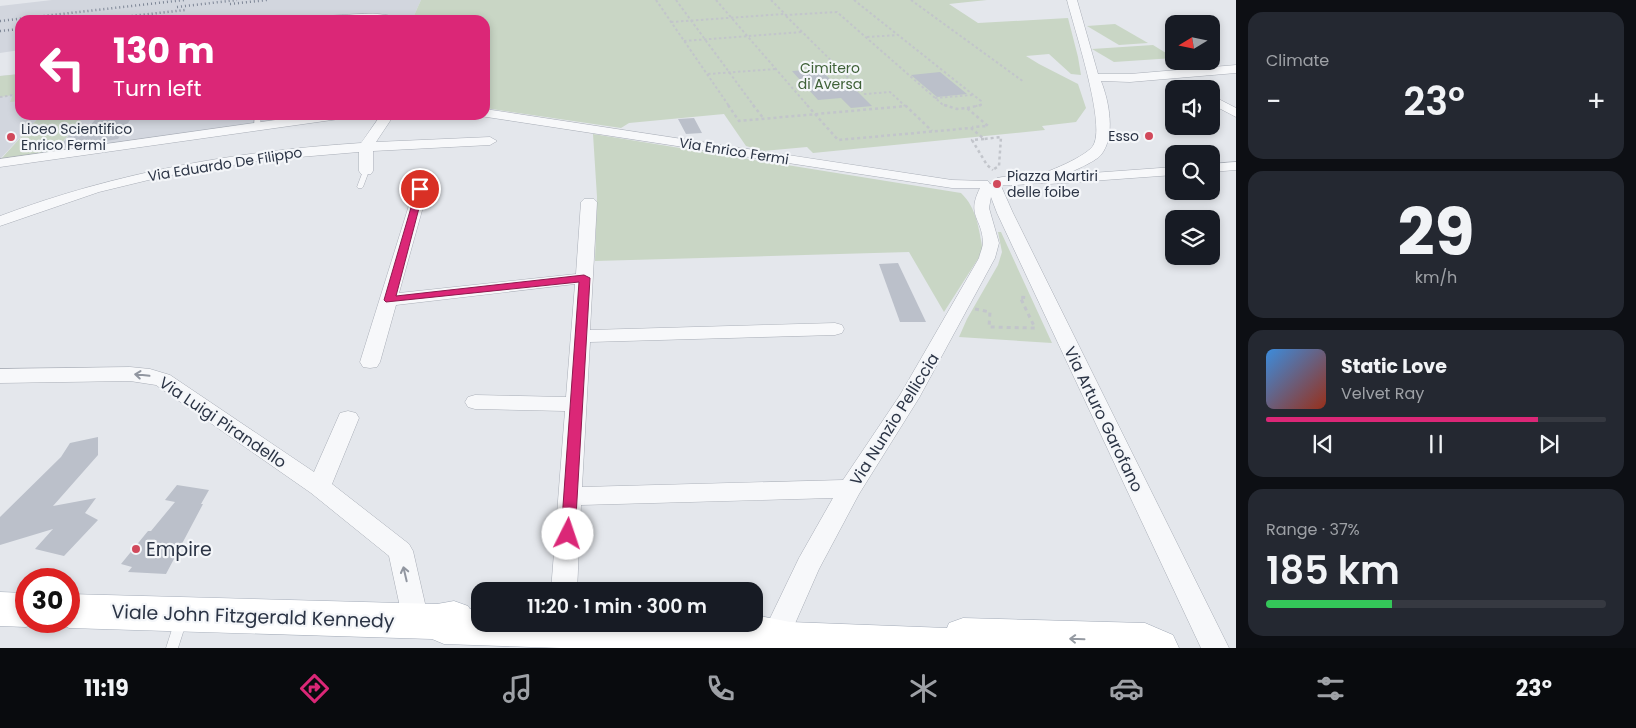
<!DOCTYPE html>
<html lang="en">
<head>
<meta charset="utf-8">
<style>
	:root { --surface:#171b24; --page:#242831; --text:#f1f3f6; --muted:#9ea1a6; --line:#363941; --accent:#db2777 }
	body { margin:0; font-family:Poppins,sans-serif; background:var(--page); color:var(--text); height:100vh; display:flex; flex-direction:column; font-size:19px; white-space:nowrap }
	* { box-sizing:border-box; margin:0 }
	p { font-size:16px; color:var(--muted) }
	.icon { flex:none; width:28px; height:28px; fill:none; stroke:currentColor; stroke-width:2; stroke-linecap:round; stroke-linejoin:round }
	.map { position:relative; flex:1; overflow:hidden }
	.sheet { display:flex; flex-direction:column; gap:12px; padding:12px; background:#0d0f14; width:400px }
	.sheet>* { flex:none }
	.guide { position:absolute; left:15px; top:15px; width:475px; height:105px; border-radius:15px; box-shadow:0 2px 8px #0003; background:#db2777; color:#fff; overflow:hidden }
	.needle { width:32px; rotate:260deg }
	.fabs { position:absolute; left:1165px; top:15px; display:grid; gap:10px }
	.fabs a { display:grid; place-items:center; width:55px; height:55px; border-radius:10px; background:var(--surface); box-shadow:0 2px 8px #0003; font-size:25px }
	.speed { position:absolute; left:15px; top:568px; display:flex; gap:10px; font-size:25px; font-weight:700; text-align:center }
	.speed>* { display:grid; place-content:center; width:65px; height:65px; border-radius:50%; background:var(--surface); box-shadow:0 2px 8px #0003; line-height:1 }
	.speed .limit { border:8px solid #d22; background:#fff; color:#111 }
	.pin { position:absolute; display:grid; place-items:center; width:42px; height:42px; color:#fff; margin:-21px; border:2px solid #fff; border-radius:50%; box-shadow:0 1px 5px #0007 }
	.me { position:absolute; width:55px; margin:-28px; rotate:4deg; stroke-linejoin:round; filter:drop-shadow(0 0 4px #0008) }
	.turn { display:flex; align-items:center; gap:18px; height:105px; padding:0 15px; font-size:22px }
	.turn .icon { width:65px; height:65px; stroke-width:2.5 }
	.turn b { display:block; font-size:35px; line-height:42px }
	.big { font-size:38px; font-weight:600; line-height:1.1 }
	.sheet .tile { flex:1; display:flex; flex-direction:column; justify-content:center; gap:8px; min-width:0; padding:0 18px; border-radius:15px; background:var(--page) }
	.sheet .dial { align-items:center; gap:0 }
	.dial b { font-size:65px; line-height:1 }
	.song { display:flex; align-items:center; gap:15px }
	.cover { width:60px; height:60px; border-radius:8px; background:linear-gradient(135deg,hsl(210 70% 55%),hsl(10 70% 35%)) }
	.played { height:5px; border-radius:2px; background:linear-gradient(90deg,var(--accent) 80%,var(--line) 80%) }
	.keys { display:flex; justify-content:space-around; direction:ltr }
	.heat { display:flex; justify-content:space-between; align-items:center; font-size:28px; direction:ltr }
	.charge { height:8px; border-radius:4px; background:linear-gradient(90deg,#34c759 37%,var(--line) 0) }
	.trip { position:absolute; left:471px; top:582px; width:292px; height:50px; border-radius:15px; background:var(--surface); box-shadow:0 2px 8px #0003; font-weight:600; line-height:50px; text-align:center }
	.dock { display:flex; height:80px; justify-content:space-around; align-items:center; background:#090b0e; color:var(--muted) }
	.dock .icon { width:35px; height:35px }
	.dock .current { color:var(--accent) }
	.dock b { font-size:22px; color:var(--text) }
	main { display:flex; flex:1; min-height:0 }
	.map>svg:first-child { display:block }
</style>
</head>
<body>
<main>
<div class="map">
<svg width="1236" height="648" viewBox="0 0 1236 648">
	<rect width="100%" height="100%" fill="#e4e7ec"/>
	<g fill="#d2d6de">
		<polygon points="52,0 421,0 412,20 20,20 20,50 0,53 0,6"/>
		<polygon points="20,74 20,115 41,115 0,159 0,76"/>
		<polygon points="85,115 319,115 55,151"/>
	</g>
	<g fill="#c9d6c5">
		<polygon points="421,0 987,0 949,4 978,23 1068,18 1078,57 1081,75 1071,74 1049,54 1026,56 1039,64 1078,84 1086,108 1076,122 1042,126 1045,130 813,153 807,147 763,151 746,146 724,114 629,123 621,128 485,108 485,20 412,20"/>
		<polygon points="1115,24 1148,43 1119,45 1087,26"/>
		<polygon points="1153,45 1174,58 1114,62 1092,49"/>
		<polygon points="20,74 20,101 10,102 13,95 0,97 0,76"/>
		<polygon points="41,115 85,115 55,151 1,159"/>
		<path d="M593,134L961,193C977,208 979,230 983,251L944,312L909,252L595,261L597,197Z"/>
		<polygon points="998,232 1001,232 1052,343 959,337 967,319 998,265 1002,252"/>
	</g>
	<g fill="#bbc0ca">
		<polygon points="820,69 840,89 854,88 872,106 851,108 841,98 818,100 792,71"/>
		<polygon points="940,72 967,94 937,97 911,75"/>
		<polygon points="99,115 133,115 118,139 58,149 72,132 85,132"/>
		<polygon points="694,118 702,133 686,134 678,119"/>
		<polygon points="898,263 926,322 900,322 879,264"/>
		<polygon points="98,437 98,455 53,506 96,498 85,513 98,520 64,556 35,549 53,529 0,545 0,517 61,457 70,443"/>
		<polygon points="177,485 209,490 201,504 203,504 166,574 128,572 132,567 121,564 148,531 151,531 175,502 165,500"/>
	</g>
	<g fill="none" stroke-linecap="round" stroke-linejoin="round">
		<g stroke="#a9aeb7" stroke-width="1">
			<g id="lane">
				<path d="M342,15C360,14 385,11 401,20L361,17L275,20L277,19Z"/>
				<polygon points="255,115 261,115 260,126 257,128 254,126"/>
				<polygon points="366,169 369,171 363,187 362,188 358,188 357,187 363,171"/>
				<polygon points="181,614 185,616 187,620 178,648 166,648 175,620 177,616"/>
			</g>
		</g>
		<g stroke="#a9aeb7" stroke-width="1">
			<g id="street">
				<path d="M1067,0H1077L1098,74H1130L1236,65V73L1130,82L1101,81C1109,101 1116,136 1101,155C1095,162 1073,171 1064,175L1174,167V175L1049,184C1036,181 1014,188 997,184L995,181L997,178C1008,175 1020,178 1031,177C1044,174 1089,156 1094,144C1105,121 1074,28 1067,0Z"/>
				<polygon points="1211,95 1236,108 1236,117 1211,104"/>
				<path d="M485,109L952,180L988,181L990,184L1001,186L1013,213L1229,648H1201L997,213L991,197L989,208L999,243L995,258L919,398L859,494L819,569L790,635L788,648H760L762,635L799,558L833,498L581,505L577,591H551L565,411L475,409L468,407L465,402L468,397L475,395L566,397L575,284L396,305L380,362L377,367L370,368L363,367L360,362L415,186H425L428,189L399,293L576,274L581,202L584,199H594L597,202L590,330L835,323L842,325L844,329L842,333L835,335L590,342L582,487L843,480L900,395L979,258C980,253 983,247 983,242C982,218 966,216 980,188H952L480,116L485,115Z"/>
				<polygon points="311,115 345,115 339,119 0,167 0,159"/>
				<path d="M381,115H394L376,142L490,137L497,141L490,145L373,151V171L371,174H361L359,171V152L264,160L165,176L99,192L0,226V216C117,172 237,151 361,143Z"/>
				<polygon points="1236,162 1236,170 1211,172 1211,164"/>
				<polygon points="130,367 150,369 170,375 314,472 340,413 348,411 356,413 359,418 332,484 409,544 413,551 429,621 426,629 416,633 406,629 403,621 389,556 311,493 156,385 130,381 0,383 0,369"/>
			</g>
		</g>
		<g stroke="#a3abb8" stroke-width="1">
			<g id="primary">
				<polygon points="0,592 26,593 26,621 40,622 26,627 0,626"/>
				<polygon points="69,594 437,604 454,601 468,606 470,609 480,610 480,624 755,624 755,615 790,622 947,628 949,623 963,618 1145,623 1173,635 1179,648 561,648 444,644 432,639 69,628 54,621 69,621"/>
			</g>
		</g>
		<g stroke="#c2c5cb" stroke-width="2" stroke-dasharray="2.5 2.5" stroke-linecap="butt">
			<polyline points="656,0 729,106"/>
			<polyline points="676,0 754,106"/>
			<polyline points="716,0 808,106"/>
			<polyline points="771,0 786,15 837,12 942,104 948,106"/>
			<polyline points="854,0 981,101 981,105 976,106"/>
			<polyline points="911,0 1024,82"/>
			<polyline points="786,16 865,94 890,92 905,106"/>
			<polyline points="671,22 784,14"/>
			<polyline points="867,37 898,35"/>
			<polyline points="684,41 802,32"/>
			<polyline points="708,74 776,69"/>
			<polyline points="0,97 14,95"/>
			<polyline points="935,98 972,95"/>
		</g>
		<g stroke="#c2c5cb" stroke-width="2.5" stroke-dasharray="3 3" stroke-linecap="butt">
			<polyline points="728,105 739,121 906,106 932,131"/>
			<polyline points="753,105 764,119"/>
			<polyline points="807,105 838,140 971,128 984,139 1001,137 999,166 994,169"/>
			<polyline points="944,105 957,109 967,108 988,126 972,127"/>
			<polyline points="967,108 981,105"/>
			<polyline points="984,139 972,140 987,165 993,170"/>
		</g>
		<polyline stroke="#c2c5cb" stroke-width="3" stroke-dasharray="4 4" stroke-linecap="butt" points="975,309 990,312 989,327 1035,328 1020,297 1029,298"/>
		<use href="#lane" fill="#f7f8fa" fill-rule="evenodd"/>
		<use href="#street" fill="#f7f8fa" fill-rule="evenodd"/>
		<use href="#primary" fill="#fff" fill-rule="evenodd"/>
		<g stroke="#7d8696" stroke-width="2.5" stroke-dasharray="1 3" stroke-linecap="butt">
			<polyline points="230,4 267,0"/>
			<polyline points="177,7 237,0"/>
			<polyline points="96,20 185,10"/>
			<polyline points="0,21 184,0"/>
			<polyline points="0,31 20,29"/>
		</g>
	</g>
	<defs><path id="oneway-shaft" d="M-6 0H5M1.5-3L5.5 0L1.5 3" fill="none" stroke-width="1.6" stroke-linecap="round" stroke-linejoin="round" transform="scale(1.25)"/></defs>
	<g stroke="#9196a0">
		<use href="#oneway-shaft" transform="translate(142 375) rotate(-174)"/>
		<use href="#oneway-shaft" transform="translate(405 574) rotate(-103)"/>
	</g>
	<use stroke="#959aa2" href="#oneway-shaft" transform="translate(1077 639) rotate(-178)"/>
	<polygon fill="#db2777" stroke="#8e194d" points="417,187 420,187 424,189 396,296 584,275 590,278 575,534 573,538 568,540 563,538 561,534 579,282 386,302 384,300"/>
	<g fill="#d1495b" stroke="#f4f6f9" stroke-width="2">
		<circle cx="1149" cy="136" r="5"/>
		<circle cx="11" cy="137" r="5"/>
		<circle cx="997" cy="184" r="5"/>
		<circle cx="136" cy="549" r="5"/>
	</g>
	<g text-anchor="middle" stroke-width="4.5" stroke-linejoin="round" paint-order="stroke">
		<g font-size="14" fill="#3f6138" stroke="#f4f6f9">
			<text x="830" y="73">Cimitero<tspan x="830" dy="16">di Aversa</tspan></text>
		</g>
		<g font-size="14" fill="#2b3445" stroke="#f4f6f9" text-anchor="start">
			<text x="21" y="134">Liceo Scientifico<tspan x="21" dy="16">Enrico Fermi</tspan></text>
			<text x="1139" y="141" text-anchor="end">Esso</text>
			<text x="1007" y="181">Piazza Martiri<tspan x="1007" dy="16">delle foibe</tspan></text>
		</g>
		<g font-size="14" fill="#2b3445" stroke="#f4f6f9">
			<text transform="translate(734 151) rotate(9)" y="5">Via Enrico Fermi</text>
			<text transform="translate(225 164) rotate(-9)" y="5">Via Eduardo De Filippo</text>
		</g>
		<g font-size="16" fill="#2b3445" stroke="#f4f6f9">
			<text transform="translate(894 419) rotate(-58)" y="6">Via Nunzio Pelliccia</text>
			<text transform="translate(1104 419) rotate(64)" y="6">Via Arturo Garofano</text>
			<text transform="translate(223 422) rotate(34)" y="6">Via Luigi Pirandello</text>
		</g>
		<g font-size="19" fill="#2b3445" stroke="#f4f6f9" text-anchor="start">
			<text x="146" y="556">Empire</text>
		</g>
		<g font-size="19" fill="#2b3445" stroke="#f4f6f9">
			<text transform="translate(253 616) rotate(2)" y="7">Viale John Fitzgerald Kennedy</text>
		</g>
	</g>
</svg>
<div class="fabs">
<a><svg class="needle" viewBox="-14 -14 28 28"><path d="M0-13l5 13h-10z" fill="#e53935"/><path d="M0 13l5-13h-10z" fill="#9ea1a6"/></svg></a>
<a><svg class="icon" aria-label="sound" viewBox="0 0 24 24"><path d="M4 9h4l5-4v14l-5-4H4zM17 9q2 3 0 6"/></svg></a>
<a><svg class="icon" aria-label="search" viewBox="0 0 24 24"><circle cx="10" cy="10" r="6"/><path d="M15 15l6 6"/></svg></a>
<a><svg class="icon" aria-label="layers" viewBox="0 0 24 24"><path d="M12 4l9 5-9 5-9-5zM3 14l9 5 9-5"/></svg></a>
</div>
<div class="speed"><div class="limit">30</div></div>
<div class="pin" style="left:420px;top:189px;background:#d93025"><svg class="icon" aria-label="arrive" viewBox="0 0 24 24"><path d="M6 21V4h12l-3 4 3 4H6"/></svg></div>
<svg class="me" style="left:568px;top:534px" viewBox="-20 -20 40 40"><circle r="19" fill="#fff"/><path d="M0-13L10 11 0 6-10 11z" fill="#db2777"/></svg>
<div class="trip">11:20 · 1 min · 300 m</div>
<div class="guide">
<div class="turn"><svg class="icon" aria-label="left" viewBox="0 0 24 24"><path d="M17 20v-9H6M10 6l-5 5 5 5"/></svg><div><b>130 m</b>Turn left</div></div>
</div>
</div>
<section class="sheet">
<div class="tile"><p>Climate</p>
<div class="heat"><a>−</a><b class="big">23°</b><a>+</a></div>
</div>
<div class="tile dial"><b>29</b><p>km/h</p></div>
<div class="tile">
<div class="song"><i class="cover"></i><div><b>Static Love</b><p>Velvet Ray</p></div></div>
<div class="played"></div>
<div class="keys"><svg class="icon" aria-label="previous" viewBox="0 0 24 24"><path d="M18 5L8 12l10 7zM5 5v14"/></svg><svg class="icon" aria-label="pause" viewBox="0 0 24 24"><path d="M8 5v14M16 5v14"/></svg><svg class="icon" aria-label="next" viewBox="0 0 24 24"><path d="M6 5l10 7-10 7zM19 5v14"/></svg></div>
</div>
<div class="tile"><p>Range · 37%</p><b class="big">185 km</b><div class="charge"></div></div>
</section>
</main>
<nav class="dock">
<b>11:19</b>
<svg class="icon current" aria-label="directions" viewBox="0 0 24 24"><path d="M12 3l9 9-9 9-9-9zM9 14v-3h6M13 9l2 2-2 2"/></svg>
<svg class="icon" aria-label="music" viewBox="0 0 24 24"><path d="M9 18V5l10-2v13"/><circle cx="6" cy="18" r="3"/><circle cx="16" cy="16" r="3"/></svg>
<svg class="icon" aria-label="phone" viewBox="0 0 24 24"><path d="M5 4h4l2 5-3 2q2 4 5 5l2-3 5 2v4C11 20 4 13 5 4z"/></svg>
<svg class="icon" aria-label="climate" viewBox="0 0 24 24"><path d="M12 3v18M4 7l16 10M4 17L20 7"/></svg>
<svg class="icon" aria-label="car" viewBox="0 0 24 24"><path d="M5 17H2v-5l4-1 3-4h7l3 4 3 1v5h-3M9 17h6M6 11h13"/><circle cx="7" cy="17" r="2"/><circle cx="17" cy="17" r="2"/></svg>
<svg class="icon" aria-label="filters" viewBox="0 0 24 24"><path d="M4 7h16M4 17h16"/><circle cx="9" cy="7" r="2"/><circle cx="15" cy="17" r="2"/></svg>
<b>23°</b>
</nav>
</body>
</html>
